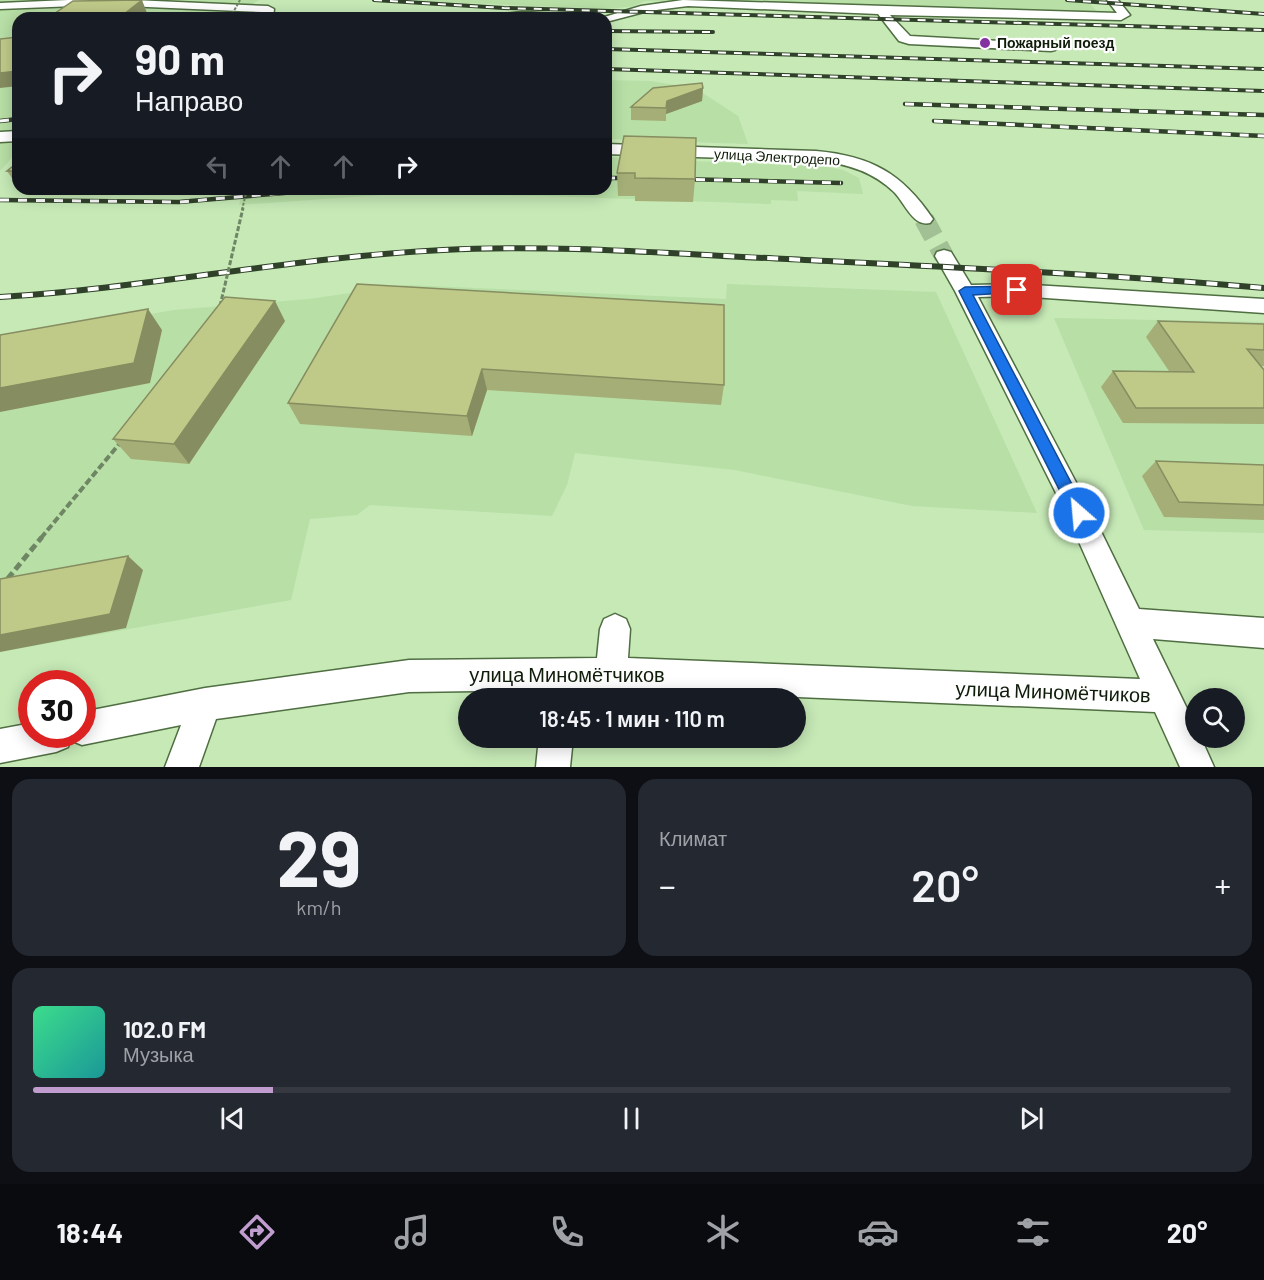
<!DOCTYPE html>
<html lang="ru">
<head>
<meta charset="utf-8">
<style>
	:root { --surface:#171b24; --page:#242831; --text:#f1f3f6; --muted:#9ea1a6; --line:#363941; --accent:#c09ccf }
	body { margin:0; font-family:Barlow,sans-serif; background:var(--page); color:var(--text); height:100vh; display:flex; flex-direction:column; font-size:22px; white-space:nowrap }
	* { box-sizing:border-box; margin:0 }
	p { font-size:20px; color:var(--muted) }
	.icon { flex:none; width:33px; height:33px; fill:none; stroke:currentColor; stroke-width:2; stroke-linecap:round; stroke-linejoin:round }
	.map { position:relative; height:767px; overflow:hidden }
	.side { display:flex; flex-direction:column; gap:12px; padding:12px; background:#0d0f14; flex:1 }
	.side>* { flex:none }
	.banner { position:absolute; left:12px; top:12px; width:600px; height:183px; border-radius:18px; box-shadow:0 3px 15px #0003; background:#171b24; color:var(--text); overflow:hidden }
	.tools { position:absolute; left:1185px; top:688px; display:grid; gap:12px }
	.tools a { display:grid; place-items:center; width:60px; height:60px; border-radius:50%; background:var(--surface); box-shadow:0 3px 15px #0003; font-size:30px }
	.speed { position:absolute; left:18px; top:670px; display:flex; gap:12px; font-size:30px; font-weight:700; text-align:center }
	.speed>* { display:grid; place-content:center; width:78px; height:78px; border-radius:50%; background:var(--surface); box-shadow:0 3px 15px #0003; line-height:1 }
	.speed .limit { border:9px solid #d22; background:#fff; color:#111 }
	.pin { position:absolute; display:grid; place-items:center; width:51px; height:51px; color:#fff; margin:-26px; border-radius:12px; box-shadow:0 3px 9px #0006 }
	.me { position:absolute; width:66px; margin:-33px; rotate:333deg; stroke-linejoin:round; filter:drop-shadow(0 0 4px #0008) }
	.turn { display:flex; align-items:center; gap:21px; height:126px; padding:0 24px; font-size:27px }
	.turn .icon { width:78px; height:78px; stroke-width:2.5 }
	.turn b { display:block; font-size:42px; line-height:51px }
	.lanes { display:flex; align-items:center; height:57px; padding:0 24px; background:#0003; justify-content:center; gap:30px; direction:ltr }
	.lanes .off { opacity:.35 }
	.big { font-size:45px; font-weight:600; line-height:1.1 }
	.side .tile { flex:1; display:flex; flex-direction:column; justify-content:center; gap:9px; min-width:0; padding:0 21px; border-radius:18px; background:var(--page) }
	.side .dial { align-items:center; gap:0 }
	.dial b { font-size:78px; line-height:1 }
	.song { display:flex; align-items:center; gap:18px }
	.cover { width:72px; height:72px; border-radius:9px; background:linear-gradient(135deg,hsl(150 70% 55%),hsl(180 70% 35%)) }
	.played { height:6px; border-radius:3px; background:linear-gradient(90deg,var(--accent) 20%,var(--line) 20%) }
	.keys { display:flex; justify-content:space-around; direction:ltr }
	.heat { display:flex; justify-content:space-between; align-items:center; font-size:33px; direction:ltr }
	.side .tiles { flex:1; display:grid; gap:12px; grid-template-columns:1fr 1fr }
	.tile:last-child { grid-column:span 2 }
	.trip { position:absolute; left:458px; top:688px; width:348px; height:60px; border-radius:30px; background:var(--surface); box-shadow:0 3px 15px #0003; font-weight:600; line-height:60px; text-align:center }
	.menu { display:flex; height:96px; justify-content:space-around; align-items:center; background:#090b0e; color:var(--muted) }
	.menu .icon { width:42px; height:42px }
	.menu .on { color:var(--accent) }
	.menu b { font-size:27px; color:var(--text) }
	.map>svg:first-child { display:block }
</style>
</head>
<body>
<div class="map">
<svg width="1264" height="767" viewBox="0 0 1264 767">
	<rect width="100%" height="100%" fill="#c6e9b6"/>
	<g fill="#b8dfa6">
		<polygon points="0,0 259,0 254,3 248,18 18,18 18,151 0,171"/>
		<polygon points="398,0 1087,0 1100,15 645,1 634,6 611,9"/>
		<polygon points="606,80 650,81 695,88 738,116 748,144 606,139"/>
		<polygon points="606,157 827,167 843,170 859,178 863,194 797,191 798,201 771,200 771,204 546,196 395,194 239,205 243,189 606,189"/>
		<polygon points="727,284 936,292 1037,513 912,506 735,470 575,453 567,485 552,516 370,505 357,515 310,519 291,600 0,652 0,340 174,310 309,299 405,285 726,299"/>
		<polygon points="1054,318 1264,322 1264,533 1144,530"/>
	</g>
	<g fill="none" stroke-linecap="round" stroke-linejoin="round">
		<polyline stroke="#a1c093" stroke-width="20" stroke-dasharray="20 10" stroke-linecap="butt" points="924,219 944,256"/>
		<g stroke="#4f6e41" stroke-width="3">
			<g id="minor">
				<polygon points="68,0 133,0 268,6 274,9 273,18 261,18 262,12 102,5 0,9 0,3"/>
				<polygon points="683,0 1117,13 1107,0 1118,0 1130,15 1121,20 890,15 910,36 1055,44 1057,47 1055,50 1051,51 909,44 899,41 878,14 688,6 648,11 606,22 606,18 601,18 641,6"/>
				<polygon points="522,12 577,15 583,18 487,18 493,15"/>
				<polygon points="18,131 18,141 0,142 0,132"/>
				<path d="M606,144L816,151C871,156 902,173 933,219L930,223C913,227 905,203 894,192C872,171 846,163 816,161L606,154Z"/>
				<polygon points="944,250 951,252 971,285 1017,284 1264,299 1264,313 1017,296 978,297 1088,505 1139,609 1264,618 1264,648 1153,639 1196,727 1196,738 1201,738 1214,767 1180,767 1155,712 611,689 577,689 576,699 544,699 545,690 409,692 216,719 199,767 165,767 181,725 82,745 70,740 68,747 56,752 0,763 0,729 32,723 32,735 82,735 82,712 205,688 409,660 597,658 600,629 604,619 615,614 626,619 630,629 628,658 1140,679 1067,515 955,291 935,256 937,252"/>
				<polygon points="539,738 573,738 570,767 536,767"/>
			</g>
		</g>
		<use href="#minor" fill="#fff" fill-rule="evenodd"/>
		<g stroke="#304129" stroke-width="4">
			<g id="rail-far2">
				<polyline points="374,0 504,8 1264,30"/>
				<polyline points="1067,0 1264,14"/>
				<polyline points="606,31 713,32"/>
				<polyline points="606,49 1264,69"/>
				<polyline points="606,69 1264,91"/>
			</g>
		</g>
		<g stroke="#304129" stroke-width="4.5">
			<g id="rail-far1">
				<polyline points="905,104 1264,115"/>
				<polyline points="0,121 18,119"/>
				<polyline points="934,121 1264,136"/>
				<polyline points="606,178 633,178"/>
				<polyline points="678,179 841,183"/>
				<polyline points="0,200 179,202 331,189"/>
			</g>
		</g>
		<g stroke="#304129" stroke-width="6">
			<path id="rail" d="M0,297C148,288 295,257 443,250C558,244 673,254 787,259C946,267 1105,274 1264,288"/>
		</g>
		<use href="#rail-far2" stroke="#fefefe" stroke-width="2" stroke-dasharray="8" stroke-linecap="butt"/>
		<use href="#rail-far1" stroke="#fefefe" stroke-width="3" stroke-dasharray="9" stroke-linecap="butt"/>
		<use href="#rail" stroke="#fefefe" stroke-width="4" stroke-dasharray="11" stroke-linecap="butt"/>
		<g stroke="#6e8663" stroke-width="2" stroke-dasharray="3 1.5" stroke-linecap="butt">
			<polyline points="230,18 240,0"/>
			<polyline points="242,210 247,189"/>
		</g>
		<polyline stroke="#6e8663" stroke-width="3" stroke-dasharray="5 2" stroke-linecap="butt" points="220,306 243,208"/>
		<polyline stroke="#6e8663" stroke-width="4" stroke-dasharray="7 3" stroke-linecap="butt" points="41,538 120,443"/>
		<polyline stroke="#6e8663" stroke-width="5" stroke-dasharray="8 4" stroke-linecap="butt" points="0,588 42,537"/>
	</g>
	<g fill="#a4ae76">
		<polygon points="703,88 702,101 666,114 666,121 631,120 631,107"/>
		<polygon points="624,136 695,179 693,202 635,201 635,196 618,196 617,173"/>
		<polygon points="18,162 18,181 14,181 7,171"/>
		<polygon points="357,284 724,385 721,405 487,390 472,436 300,424 288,403"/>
		<polygon points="285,321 189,464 131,459 113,439"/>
		<polygon points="1158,321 1264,324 1264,366 1261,366 1264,370 1264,424 1123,423 1101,387 1113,371 1169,371 1146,337"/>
		<polygon points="1156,461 1264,465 1264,520 1164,517 1142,476"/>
	</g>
	<g fill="#868d60">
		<polygon points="142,0 147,13 141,18 119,18"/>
		<polygon points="18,71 18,86 0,88 0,73"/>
		<polygon points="703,88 702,101 666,114 667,101"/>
		<polygon points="275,301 285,321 189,464 174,444"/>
		<polygon points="148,309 162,330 150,383 0,412 0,388"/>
		<polygon points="482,369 487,390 472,436 467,416"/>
		<polygon points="128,556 143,570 126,628 0,652 0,635"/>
	</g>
	<g fill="#bfca89" stroke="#868d60" stroke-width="1.5">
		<polygon points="142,0 119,18 48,18 73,1"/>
		<polygon points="18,37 18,71 0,73 0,39"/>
		<polygon points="702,83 703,88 667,101 666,108 631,107 653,88"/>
		<polygon points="624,136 696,138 695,179 635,178 635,173 617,173"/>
		<polygon points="18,162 18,171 7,171"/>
		<polygon points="357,284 724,305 724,385 482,369 467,416 288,403"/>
		<polygon points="225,297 275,301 174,444 113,439"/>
		<polygon points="148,309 134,363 0,388 0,335"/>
		<polygon points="1158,321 1264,324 1264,350 1247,349 1264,370 1264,408 1136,408 1113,371 1194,372"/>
		<polygon points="1156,461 1264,465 1264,505 1179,502"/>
		<polygon points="128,556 110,614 0,635 0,579"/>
	</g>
	<polygon fill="#1a73e8" stroke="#114b97" stroke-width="1.5" points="1017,286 1023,290 1021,292 973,295 1087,513 1085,517 1079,519 1073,517 959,291 965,287"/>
	<circle fill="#8431a0" stroke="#fefefe" stroke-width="2" cx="985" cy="43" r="6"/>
	<g text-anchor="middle" stroke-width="4.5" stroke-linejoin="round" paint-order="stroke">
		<g font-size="14" font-weight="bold" fill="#0f1c09" stroke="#fefefe" text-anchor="start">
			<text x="997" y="48">Пожарный поезд</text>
		</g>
		<g font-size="14" fill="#0f1c09" stroke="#fefefe">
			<text transform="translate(777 157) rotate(3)" y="5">улица Электродепо</text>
		</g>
		<g font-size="20" fill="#0f1c09" stroke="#fefefe">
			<text x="567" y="682">улица Миномётчиков</text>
			<text transform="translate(1053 692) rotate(2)" y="7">улица Миномётчиков</text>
		</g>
	</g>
</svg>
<div class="tools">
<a><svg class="icon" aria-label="search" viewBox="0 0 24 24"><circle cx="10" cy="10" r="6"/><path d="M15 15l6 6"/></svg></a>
</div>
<div class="speed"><div class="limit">30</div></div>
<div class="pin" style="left:1017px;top:290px;background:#d93025"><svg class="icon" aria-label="arrive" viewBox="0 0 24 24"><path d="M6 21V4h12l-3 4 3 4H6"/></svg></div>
<svg class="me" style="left:1079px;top:513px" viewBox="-20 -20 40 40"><circle r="17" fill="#1a73e8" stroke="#fff" stroke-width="3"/><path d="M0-11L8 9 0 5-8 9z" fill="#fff"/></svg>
<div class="trip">18:45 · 1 мин · 110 m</div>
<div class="banner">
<div class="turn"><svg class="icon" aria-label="right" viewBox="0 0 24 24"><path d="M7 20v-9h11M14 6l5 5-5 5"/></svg><div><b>90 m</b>Направо</div></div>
<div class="lanes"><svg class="icon off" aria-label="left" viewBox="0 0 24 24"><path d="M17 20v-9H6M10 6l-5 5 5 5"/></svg><svg class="icon off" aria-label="ahead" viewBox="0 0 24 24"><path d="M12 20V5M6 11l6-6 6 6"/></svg><svg class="icon off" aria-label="ahead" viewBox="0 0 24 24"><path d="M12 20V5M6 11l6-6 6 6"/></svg><svg class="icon" aria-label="right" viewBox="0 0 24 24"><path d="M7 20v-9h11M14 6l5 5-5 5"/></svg></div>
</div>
</div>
<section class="side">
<div class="tiles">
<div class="tile dial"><b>29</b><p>km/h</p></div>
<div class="tile"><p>Климат</p>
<div class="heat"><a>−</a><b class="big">20°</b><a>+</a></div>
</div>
<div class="tile">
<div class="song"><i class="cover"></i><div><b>102.0 FM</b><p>Музыка</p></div></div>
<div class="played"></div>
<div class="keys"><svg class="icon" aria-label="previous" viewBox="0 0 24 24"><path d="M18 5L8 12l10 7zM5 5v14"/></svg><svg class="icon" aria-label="pause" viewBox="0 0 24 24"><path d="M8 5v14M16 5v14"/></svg><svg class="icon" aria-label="next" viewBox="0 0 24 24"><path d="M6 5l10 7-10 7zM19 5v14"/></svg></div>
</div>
</div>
</section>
<nav class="menu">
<b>18:44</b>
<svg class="icon on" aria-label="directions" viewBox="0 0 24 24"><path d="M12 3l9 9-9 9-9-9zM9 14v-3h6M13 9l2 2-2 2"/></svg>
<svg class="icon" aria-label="music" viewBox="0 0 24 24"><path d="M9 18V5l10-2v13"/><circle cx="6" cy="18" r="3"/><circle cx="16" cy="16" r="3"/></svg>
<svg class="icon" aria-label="phone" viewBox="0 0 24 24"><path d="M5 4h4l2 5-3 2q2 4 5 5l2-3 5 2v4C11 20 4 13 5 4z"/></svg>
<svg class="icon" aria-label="climate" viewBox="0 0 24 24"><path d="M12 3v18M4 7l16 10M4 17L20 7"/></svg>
<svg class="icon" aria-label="car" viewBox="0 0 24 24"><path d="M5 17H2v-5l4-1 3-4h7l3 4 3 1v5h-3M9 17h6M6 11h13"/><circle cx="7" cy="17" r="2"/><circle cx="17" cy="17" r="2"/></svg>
<svg class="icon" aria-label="filters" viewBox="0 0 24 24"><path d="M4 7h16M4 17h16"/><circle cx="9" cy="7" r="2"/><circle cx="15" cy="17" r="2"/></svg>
<b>20°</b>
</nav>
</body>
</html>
